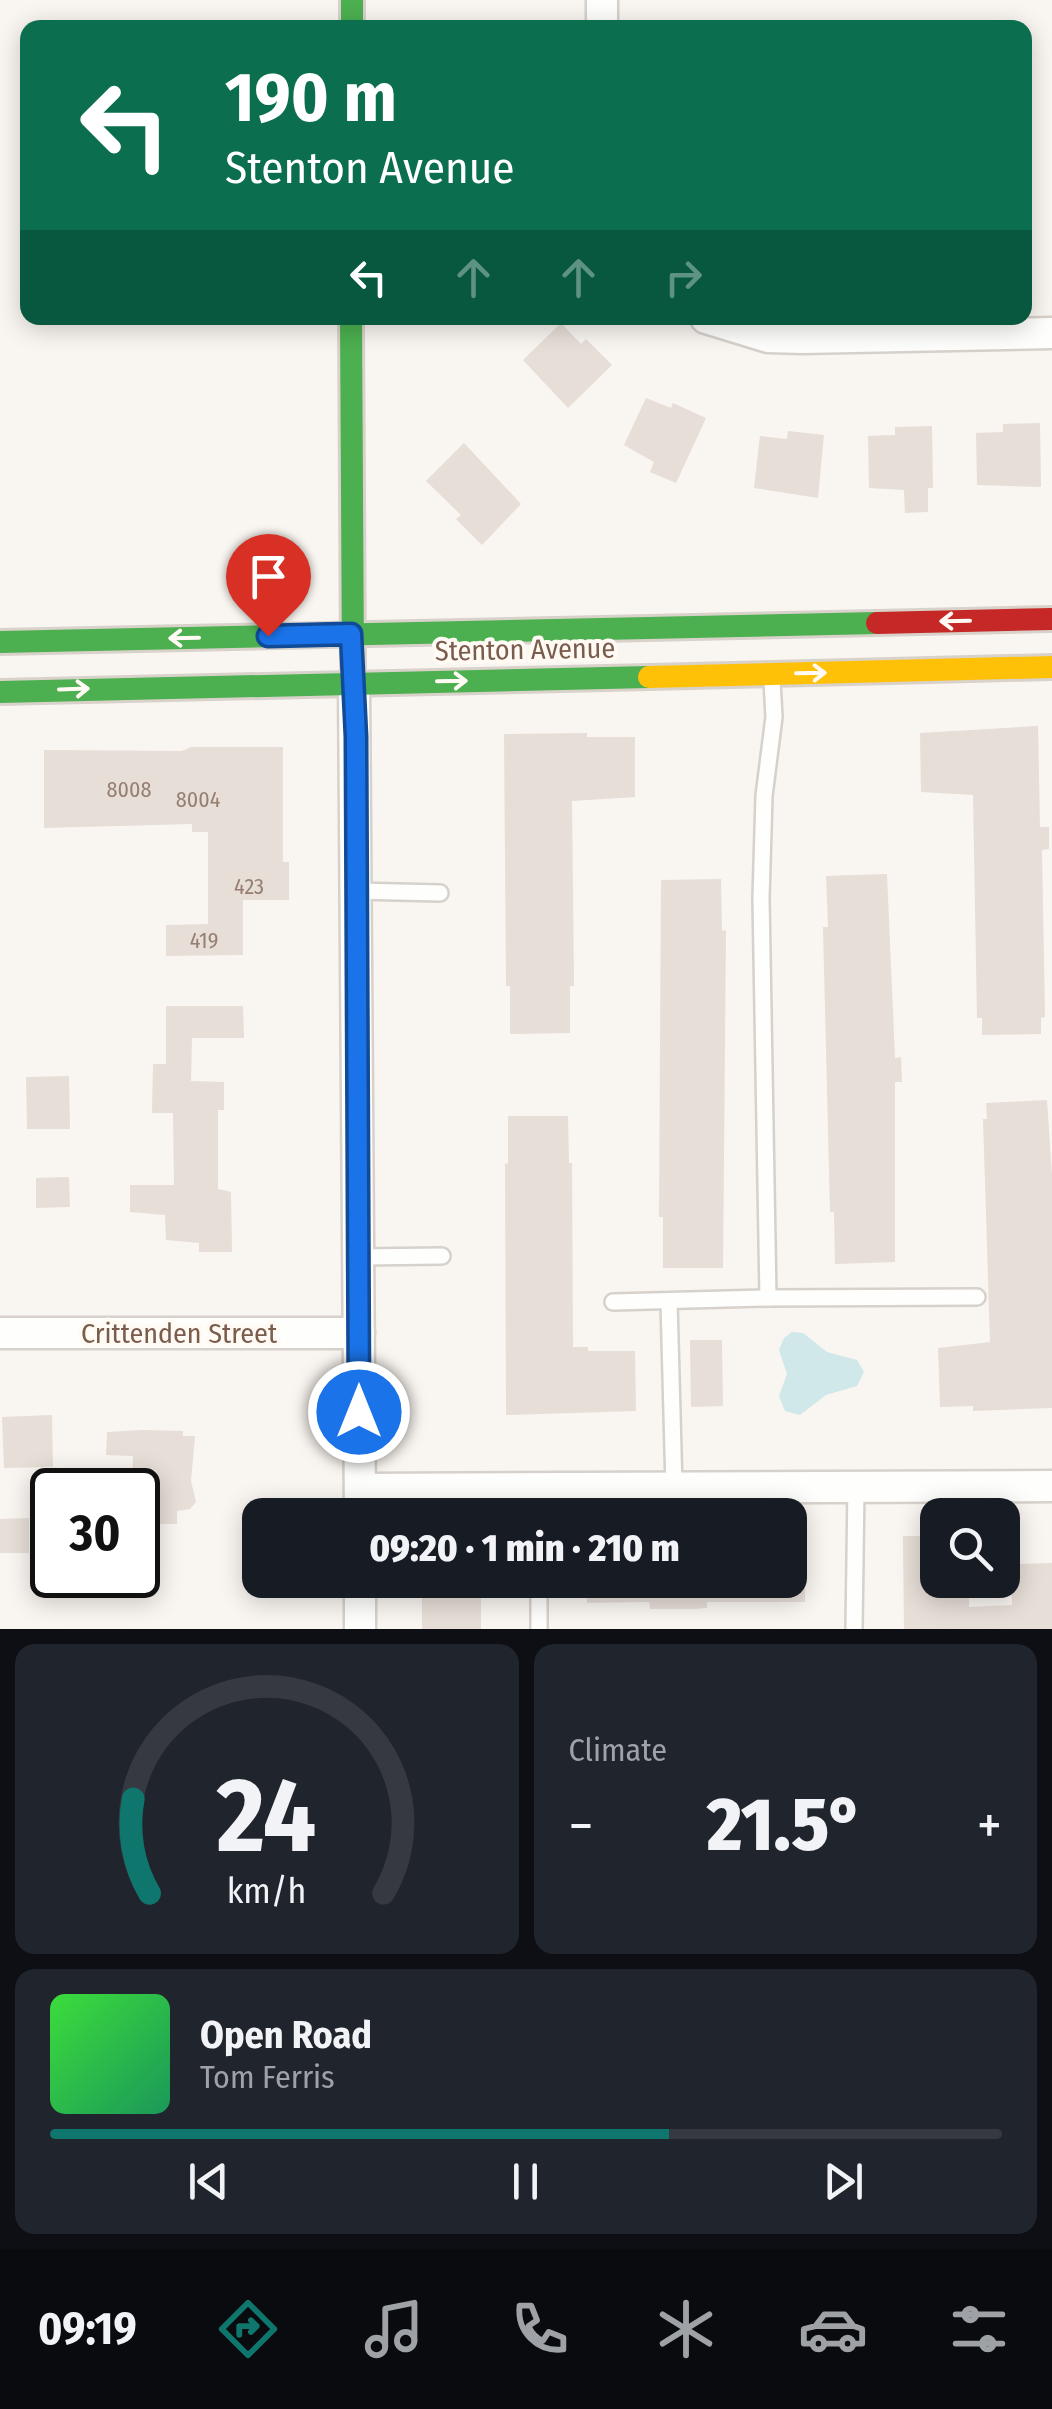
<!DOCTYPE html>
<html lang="en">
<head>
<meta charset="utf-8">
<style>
	:root { --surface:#171b24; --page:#20242c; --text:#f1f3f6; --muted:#9ea1a6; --line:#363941; --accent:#0f766e }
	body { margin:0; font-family:"Fira Sans Condensed",sans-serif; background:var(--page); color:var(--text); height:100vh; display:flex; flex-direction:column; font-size:38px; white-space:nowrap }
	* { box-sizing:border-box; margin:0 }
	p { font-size:32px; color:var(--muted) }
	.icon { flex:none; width:55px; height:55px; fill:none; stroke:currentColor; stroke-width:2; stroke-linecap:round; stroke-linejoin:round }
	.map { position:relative; height:1629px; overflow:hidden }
	.side { display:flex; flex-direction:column; gap:15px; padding:15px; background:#0d0f14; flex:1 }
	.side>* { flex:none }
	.guide { position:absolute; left:20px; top:20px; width:1012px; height:305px; border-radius:20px; box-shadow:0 5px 25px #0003; background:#0b6e4f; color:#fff; overflow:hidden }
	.controls { position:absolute; left:920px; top:1498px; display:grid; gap:20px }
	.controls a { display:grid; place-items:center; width:100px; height:100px; border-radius:20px; background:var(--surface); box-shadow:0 5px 25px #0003; font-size:50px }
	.speed { position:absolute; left:30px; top:1468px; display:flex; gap:20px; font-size:50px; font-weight:700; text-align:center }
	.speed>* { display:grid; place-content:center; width:130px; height:130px; border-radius:50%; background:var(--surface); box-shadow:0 5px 25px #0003; line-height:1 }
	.speed .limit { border:5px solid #111; border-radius:15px; background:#fff; color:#111 }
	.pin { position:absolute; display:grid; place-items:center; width:85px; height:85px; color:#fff; margin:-102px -42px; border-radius:50% 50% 50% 0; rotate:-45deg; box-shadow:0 0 10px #0007 }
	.pin .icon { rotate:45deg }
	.me { position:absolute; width:110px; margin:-55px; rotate:0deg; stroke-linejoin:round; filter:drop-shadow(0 0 8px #0008) }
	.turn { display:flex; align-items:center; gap:35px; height:210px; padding:0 40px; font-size:45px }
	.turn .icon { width:130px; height:130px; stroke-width:2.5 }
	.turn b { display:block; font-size:70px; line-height:85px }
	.lanes { display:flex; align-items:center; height:95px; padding:0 40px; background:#0003; justify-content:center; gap:50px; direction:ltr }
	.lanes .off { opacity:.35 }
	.big { font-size:75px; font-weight:800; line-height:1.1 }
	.side .card { flex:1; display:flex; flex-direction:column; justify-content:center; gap:15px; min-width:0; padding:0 35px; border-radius:20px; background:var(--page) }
	.side .dial { align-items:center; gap:0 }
	.dial svg { height:260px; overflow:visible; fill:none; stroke:var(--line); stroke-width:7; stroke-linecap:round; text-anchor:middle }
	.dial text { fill:var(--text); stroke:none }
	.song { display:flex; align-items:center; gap:30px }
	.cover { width:120px; height:120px; border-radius:15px; background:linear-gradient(135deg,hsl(120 70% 55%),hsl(150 70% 35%)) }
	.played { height:10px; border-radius:5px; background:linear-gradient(90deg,var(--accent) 65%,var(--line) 65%) }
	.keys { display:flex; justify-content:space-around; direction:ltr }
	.heat { display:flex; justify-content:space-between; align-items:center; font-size:55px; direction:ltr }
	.side .tiles { flex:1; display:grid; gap:15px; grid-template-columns:1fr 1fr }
	.card:last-child { grid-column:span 2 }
	.trip { position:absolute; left:242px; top:1498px; width:565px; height:100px; border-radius:20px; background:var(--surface); box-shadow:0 5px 25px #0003; font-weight:800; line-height:100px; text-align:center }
	.menu { display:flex; height:160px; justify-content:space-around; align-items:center; background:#090b0e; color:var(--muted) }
	.menu .icon { width:70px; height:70px }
	.menu .current { color:var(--accent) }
	.menu b { font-size:45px; color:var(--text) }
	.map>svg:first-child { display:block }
</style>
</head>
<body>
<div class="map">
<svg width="1052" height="1629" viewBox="0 0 1052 1629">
	<rect width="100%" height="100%" fill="#f9f5f0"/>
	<polygon fill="#d0e8ea" points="792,1332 803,1333 827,1352 857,1360 864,1372 857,1386 826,1395 800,1415 785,1411 779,1396 787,1374 779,1350 784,1338"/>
	<g fill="#e6ded7">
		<polygon points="561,323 581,344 586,339 612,365 568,408 523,360"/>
		<polygon points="646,398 671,408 673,403 706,418 676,483 650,472 654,462 624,445"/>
		<polygon points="1040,423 1041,487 977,485 976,433 1003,432 1003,424"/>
		<polygon points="932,426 933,488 928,488 928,512 905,513 904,490 869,488 868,436 895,435 895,427"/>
		<polygon points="788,431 824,435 818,498 754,488 760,436 787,439"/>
		<polygon points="464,443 521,504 482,545 456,519 461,515 426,481"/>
		<polygon points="1038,726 1040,827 1049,827 1049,849 1042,850 1045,1017 1041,1018 1041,1034 982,1035 982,1018 977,1018 973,795 921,792 920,733"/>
		<polygon points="587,733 587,737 635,737 635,797 572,801 574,986 570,986 570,1033 510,1034 510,986 506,986 504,734"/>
		<polygon points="191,747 283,747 283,862 289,862 289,900 243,900 243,955 166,956 166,925 208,924 208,832 192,832 192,824 44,828 44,750 182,751"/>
		<polygon points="887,874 895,1058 901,1057 902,1082 895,1082 895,1262 835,1264 834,1212 830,1212 823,927 828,927 826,876"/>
		<polygon points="721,879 722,931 726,930 723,1268 663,1268 663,1217 659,1217 661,880"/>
		<polygon points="166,1006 243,1006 244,1038 192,1038 191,1081 224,1082 224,1110 218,1110 218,1189 231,1192 232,1252 199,1252 199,1243 166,1240 165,1215 130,1212 130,1185 174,1185 173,1113 152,1113 153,1064 166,1064"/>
		<polygon points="69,1076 70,1129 27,1129 26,1077"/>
		<polygon points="1047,1100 1052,1175 1052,1408 973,1411 973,1406 940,1407 938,1348 990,1342 983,1119 987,1119 986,1103"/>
		<polygon points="508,1116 568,1116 569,1163 572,1163 573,1347 588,1347 588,1351 635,1351 636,1411 506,1415 505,1163 508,1164"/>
		<polygon points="69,1177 70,1207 36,1208 36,1178"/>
		<polygon points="690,1340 722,1340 723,1406 691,1407"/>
		<polygon points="52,1415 53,1467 4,1468 2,1417"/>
		<polygon points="143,1430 183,1431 183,1436 195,1436 191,1481 196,1502 190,1509 177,1511 177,1524 147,1524 143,1494 132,1490 133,1456 106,1455 107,1432"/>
		<polygon points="29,1518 29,1553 0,1553 0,1519"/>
		<polygon points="903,1536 938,1536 938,1580 969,1580 969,1607 1012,1605 1012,1564 1052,1563 1052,1629 904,1629"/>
		<rect x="422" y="1580" width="59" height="49"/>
		<polygon points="586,1580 805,1580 805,1602 707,1602 707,1608 694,1609 650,1609 649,1602 587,1603"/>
	</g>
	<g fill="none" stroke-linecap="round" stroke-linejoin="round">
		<g stroke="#d7d1cb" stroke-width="20">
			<g id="lane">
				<polyline points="772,681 774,717 764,796 761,898 768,1298 977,1297"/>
				<polyline points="356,891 440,893"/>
				<polyline points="359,1257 442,1256"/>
				<polyline points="613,1302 768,1298"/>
				<polyline points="669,1302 674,1488"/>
				<polyline points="537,1489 538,1515"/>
				<polyline points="539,1580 539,1629"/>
				<polyline points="854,1629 856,1487"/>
			</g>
		</g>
		<g stroke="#d7d1cb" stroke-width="35">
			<g id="street">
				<polyline points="602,0 602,28"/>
				<polyline points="706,318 768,337 802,338 1052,333"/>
				<polyline points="354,683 360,1515"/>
				<polyline points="0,1333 359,1333"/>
				<polyline points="360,1489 1052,1486"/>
				<polyline points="360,1580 360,1629"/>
			</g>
		</g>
		<g stroke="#d9d2cb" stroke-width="28">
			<g id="fast">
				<polyline points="352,0 352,28"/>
				<polyline points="351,318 353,667"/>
				<polyline points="0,642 877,623"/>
				<polyline points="0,692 649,677"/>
			</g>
		</g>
		<g stroke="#d9d2cb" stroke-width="28">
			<polyline id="slow" points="649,677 1052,667"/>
		</g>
		<g stroke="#d9d2cb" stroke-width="28">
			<polyline id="jam" points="877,623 1052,619"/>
		</g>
		<use href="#lane" stroke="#fefefd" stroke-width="15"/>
		<use href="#street" stroke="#fefefd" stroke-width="30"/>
		<use href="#fast" stroke="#4caf50" stroke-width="22"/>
		<use href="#slow" stroke="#ffc107" stroke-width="22"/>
		<use href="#jam" stroke="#c62828" stroke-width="22"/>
	</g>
	<defs><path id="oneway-shaft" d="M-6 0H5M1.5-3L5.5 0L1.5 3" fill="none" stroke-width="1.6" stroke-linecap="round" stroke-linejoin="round" transform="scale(2.5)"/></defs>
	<g stroke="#fffaf3">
		<use href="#oneway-shaft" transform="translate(955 621) rotate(179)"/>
		<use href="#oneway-shaft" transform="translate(184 638) rotate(179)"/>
		<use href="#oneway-shaft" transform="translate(811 673) rotate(-1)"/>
		<use href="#oneway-shaft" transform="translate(452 681) rotate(-1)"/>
		<use href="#oneway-shaft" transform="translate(74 689) rotate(-2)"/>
	</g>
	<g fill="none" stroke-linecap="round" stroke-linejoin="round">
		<g stroke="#114b97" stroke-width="25">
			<polyline id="route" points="268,636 351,634 356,737 359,1412"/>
		</g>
		<use href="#route" stroke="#1a73e8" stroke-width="18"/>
	</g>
	<g text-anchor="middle" stroke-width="8" stroke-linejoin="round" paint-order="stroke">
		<g font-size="22" fill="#977e72">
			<text x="129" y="797">8008</text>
			<text x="198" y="807">8004</text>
			<text x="249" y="894">423</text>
			<text x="204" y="948">419</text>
		</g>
		<g font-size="28" fill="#7a5c4d" stroke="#fffaf3">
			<text transform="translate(525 649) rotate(-1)" y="10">Stenton Avenue</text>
			<text x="179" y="1343">Crittenden Street</text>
		</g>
	</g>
</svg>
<div class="controls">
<a><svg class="icon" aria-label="search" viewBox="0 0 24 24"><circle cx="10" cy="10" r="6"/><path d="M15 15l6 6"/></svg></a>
</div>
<div class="speed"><div class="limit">30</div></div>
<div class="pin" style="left:268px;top:636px;background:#d93025"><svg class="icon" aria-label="arrive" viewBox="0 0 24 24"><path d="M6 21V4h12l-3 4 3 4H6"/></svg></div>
<svg class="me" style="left:359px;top:1412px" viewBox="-20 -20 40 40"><circle r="17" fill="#1a73e8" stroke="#fff" stroke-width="3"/><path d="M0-11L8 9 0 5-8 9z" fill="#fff"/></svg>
<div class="trip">09:20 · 1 min · 210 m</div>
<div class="guide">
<div class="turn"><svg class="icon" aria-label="left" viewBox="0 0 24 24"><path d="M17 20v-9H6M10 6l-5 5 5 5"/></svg><div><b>190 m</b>Stenton Avenue</div></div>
<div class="lanes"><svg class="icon" aria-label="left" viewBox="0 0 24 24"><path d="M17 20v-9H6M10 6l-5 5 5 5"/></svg><svg class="icon off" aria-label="ahead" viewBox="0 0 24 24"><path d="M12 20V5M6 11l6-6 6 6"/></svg><svg class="icon off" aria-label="ahead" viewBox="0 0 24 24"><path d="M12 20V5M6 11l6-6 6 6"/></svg><svg class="icon off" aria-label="right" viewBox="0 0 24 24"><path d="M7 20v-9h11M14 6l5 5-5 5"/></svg></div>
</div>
</div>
<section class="side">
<div class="tiles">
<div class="card dial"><svg viewBox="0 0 100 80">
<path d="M14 69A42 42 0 1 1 86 69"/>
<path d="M14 69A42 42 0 0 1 9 40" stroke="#0f766e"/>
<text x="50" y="56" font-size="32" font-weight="700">24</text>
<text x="50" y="72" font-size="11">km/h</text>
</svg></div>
<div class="card"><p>Climate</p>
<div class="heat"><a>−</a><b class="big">21.5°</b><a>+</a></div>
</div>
<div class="card">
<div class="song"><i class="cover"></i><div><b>Open Road</b><p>Tom Ferris</p></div></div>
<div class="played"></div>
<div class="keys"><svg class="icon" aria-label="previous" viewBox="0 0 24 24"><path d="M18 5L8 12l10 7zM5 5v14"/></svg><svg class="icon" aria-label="pause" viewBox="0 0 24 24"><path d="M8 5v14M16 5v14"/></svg><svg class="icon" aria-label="next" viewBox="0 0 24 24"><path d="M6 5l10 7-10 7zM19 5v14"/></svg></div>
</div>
</div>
</section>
<nav class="menu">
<b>09:19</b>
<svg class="icon current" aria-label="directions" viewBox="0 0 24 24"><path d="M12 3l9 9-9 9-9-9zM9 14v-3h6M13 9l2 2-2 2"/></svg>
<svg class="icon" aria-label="music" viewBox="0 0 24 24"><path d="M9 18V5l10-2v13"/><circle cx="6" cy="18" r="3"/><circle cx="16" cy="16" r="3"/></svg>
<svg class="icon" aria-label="phone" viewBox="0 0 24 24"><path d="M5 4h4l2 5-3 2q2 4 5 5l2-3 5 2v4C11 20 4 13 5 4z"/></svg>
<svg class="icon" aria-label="climate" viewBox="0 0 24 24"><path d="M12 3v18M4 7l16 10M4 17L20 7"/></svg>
<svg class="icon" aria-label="car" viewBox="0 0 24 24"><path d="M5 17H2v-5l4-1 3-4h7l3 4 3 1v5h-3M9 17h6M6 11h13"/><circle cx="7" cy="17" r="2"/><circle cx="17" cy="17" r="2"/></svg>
<svg class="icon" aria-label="filters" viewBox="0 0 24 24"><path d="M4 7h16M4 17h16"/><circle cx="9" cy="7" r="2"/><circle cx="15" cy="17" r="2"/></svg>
</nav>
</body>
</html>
